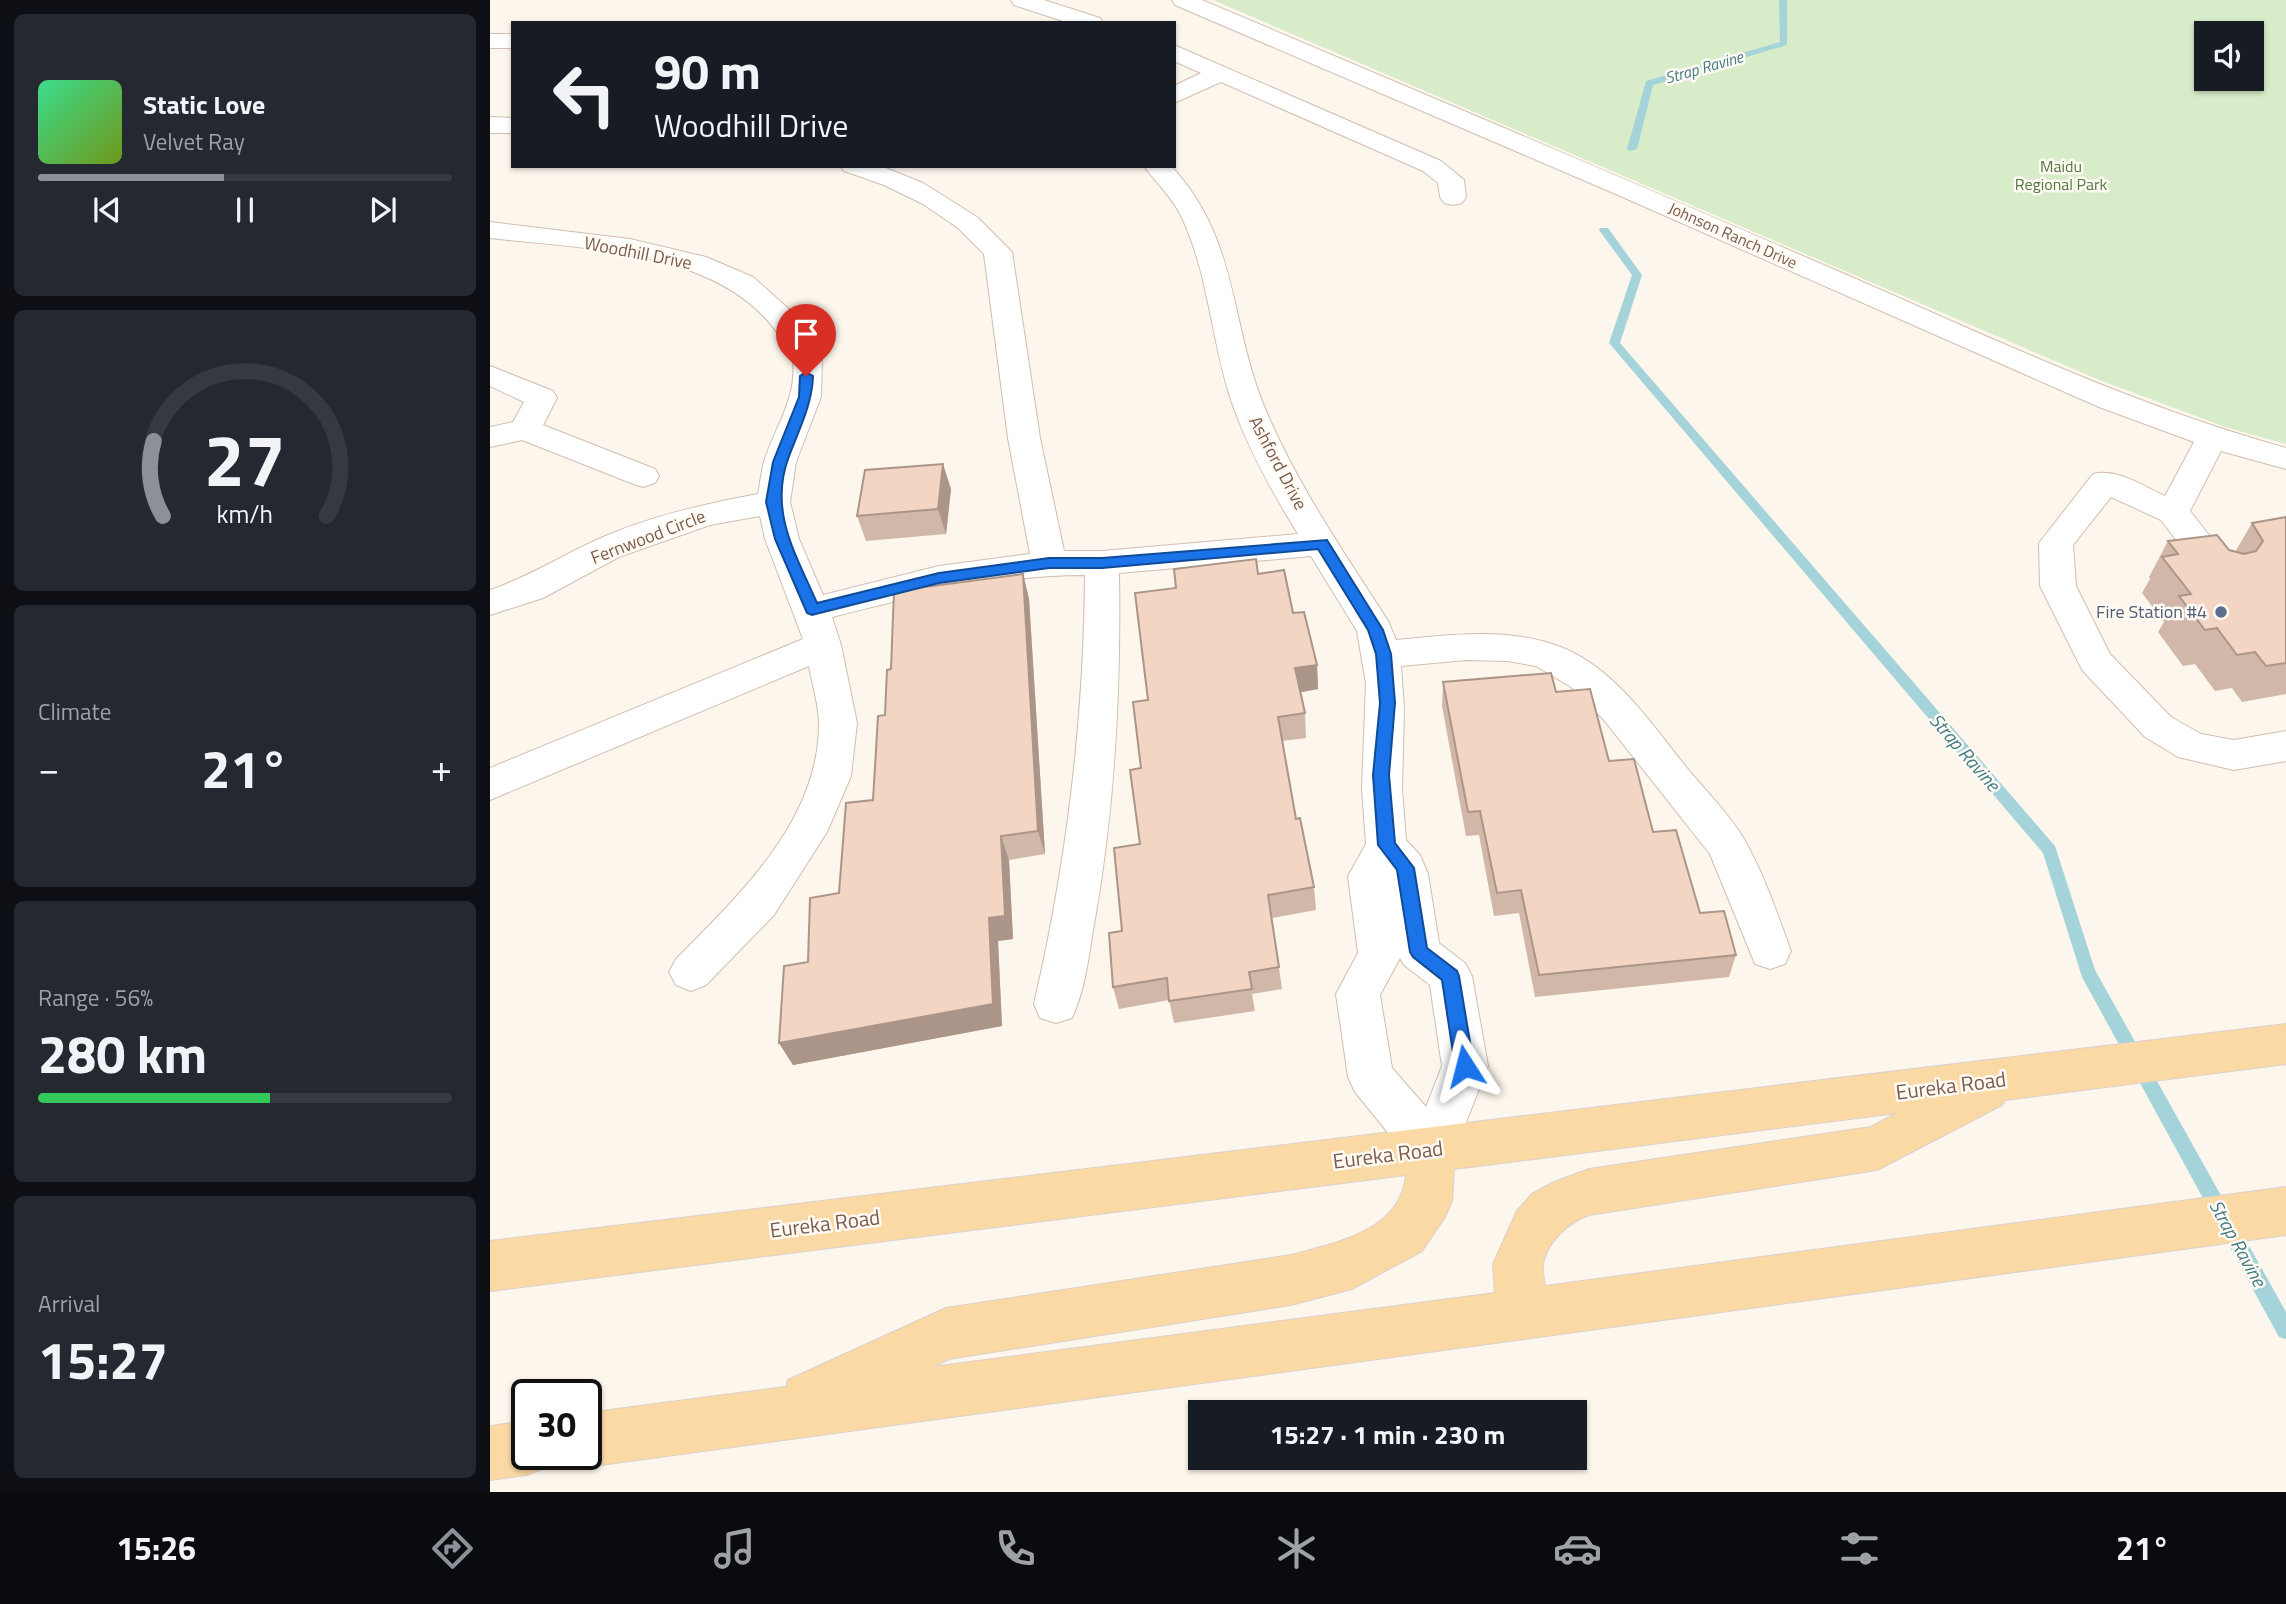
<!DOCTYPE html>
<html lang="en">
<head>
<meta charset="utf-8">
<style>
	:root { --surface:#171b24; --page:#242831; --text:#f1f3f6; --muted:#9ea1a6; --line:#363941; --accent:#8c9099 }
	body { margin:0; font-family:"Titillium Web",sans-serif; background:var(--page); color:var(--text); height:100vh; display:flex; flex-direction:column; font-size:26px; white-space:nowrap }
	* { box-sizing:border-box; margin:0 }
	p { font-size:23px; color:var(--muted) }
	.icon { flex:none; width:38px; height:38px; fill:none; stroke:currentColor; stroke-width:2; stroke-linecap:round; stroke-linejoin:round }
	.map { position:relative; flex:1; overflow:hidden }
	.drawer { display:flex; flex-direction:column; gap:14px; padding:14px; background:#0d0f14; width:490px }
	.drawer>* { flex:none }
	.top-card { position:absolute; left:21px; top:21px; width:665px; height:147px; border-radius:0px; box-shadow:0 2px 5px #0004; background:#171b24; color:var(--text); overflow:hidden }
	.controls { position:absolute; left:1704px; top:21px; display:grid; gap:14px }
	.controls a { display:grid; place-items:center; width:70px; height:70px; border-radius:0px; background:var(--surface); box-shadow:0 2px 5px #0004; font-size:35px }
	.speed { position:absolute; left:21px; top:1379px; display:flex; gap:14px; font-size:35px; font-weight:700; text-align:center }
	.speed>* { display:grid; place-content:center; width:91px; height:91px; border-radius:50%; background:var(--surface); box-shadow:0 2px 5px #0004; line-height:1 }
	.speed .limit { border:4px solid #111; border-radius:10px; background:#fff; color:#111 }
	.pin { position:absolute; display:grid; place-items:center; width:60px; height:60px; color:#fff; margin:-72px -30px; border-radius:50% 50% 50% 0; rotate:-45deg; box-shadow:0 0 7px #0007 }
	.pin .icon { rotate:45deg }
	.me { position:absolute; width:77px; margin:-38px; rotate:351deg; stroke-linejoin:round; filter:drop-shadow(0 0 5px #0008) }
	.turn { display:flex; align-items:center; gap:24px; height:147px; padding:0 28px; font-size:32px }
	.turn .icon { width:91px; height:91px; stroke-width:2.5 }
	.turn b { display:block; font-size:49px; line-height:60px }
	.big { font-size:52px; font-weight:700; line-height:1.1 }
	.drawer .widget { flex:1; display:flex; flex-direction:column; justify-content:center; gap:10px; min-width:0; padding:0 24px; border-radius:10px; background:var(--page) }
	.drawer .dial { align-items:center; gap:0 }
	.dial svg { height:182px; overflow:visible; fill:none; stroke:var(--line); stroke-width:7; stroke-linecap:round; text-anchor:middle }
	.dial text { fill:var(--text); stroke:none }
	.song { display:flex; align-items:center; gap:21px }
	.cover { width:84px; height:84px; border-radius:10px; background:linear-gradient(135deg,hsl(150 70% 55%),hsl(80 70% 35%)) }
	.played { height:7px; border-radius:4px; background:linear-gradient(90deg,var(--accent) 45%,var(--line) 45%) }
	.keys { display:flex; justify-content:space-around; direction:ltr }
	.heat { display:flex; justify-content:space-between; align-items:center; font-size:38px; direction:ltr }
	.charge { height:10px; border-radius:5px; background:linear-gradient(90deg,#34c759 56%,var(--line) 0) }
	.trip { position:absolute; left:698px; top:1400px; width:399px; height:70px; border-radius:0px; background:var(--surface); box-shadow:0 2px 5px #0004; font-weight:700; line-height:70px; text-align:center }
	.dock { display:flex; height:112px; justify-content:space-around; align-items:center; background:#090b0e; color:var(--muted) }
	.dock .icon { width:49px; height:49px }
	.dock .on { color:var(--accent) }
	.dock b { font-size:32px; color:var(--text) }
	main { display:flex; flex:1; min-height:0 }
	.map>svg:first-child { display:block }
</style>
</head>
<body>
<main>
<section class="drawer">
<div class="widget">
<div class="song"><i class="cover"></i><div><b>Static Love</b><p>Velvet Ray</p></div></div>
<div class="played"></div>
<div class="keys"><svg class="icon" aria-label="previous" viewBox="0 0 24 24"><path d="M18 5L8 12l10 7zM5 5v14"/></svg><svg class="icon" aria-label="pause" viewBox="0 0 24 24"><path d="M8 5v14M16 5v14"/></svg><svg class="icon" aria-label="next" viewBox="0 0 24 24"><path d="M6 5l10 7-10 7zM19 5v14"/></svg></div>
</div>
<div class="widget dial"><svg viewBox="0 0 100 80">
<path d="M14 69A42 42 0 1 1 86 69"/>
<path d="M14 69A42 42 0 0 1 10 36" stroke="#8c9099"/>
<text x="50" y="56" font-size="32" font-weight="700">27</text>
<text x="50" y="72" font-size="11">km/h</text>
</svg></div>
<div class="widget"><p>Climate</p>
<div class="heat"><a>−</a><b class="big">21°</b><a>+</a></div>
</div>
<div class="widget"><p>Range · 56%</p><b class="big">280 km</b><div class="charge"></div></div>
<div class="widget"><p>Arrival</p><b class="big">15:27</b></div>
</section>
<div class="map">
<svg width="1796" height="1492" viewBox="0 0 1796 1492">
	<rect width="100%" height="100%" fill="#fdf6ec"/>
	<path fill="#d8ecc9" fill-rule="evenodd" d="M723,0H1796V444L1735,427L1607,379ZM1717,33H1762V79H1717Z"/>
	<g fill="none" stroke-linecap="round" stroke-linejoin="round">
		<g fill="#a5d3da" fill-rule="evenodd">
			<polygon points="1289,0 1297,0 1297,45 1163,85 1147,149 1139,151 1137,149 1156,81 1290,42"/>
			<polygon points="1110,228 1118,228 1152,275 1130,343 1565,846 1605,970 1796,1312 1796,1339 1789,1337 1592,977 1553,853 1119,343 1142,275 1109,230"/>
		</g>
		<g stroke="#d1beb0" stroke-width="2">
			<g id="minor">
				<polygon points="521,0 554,0 610,18 613,23 579,23 524,5"/>
				<path d="M682,0H712C920,88 1129,176 1336,266C1487,331 1637,404 1796,448V469L1731,451L1700,511L1744,567L1749,576L1744,585L1732,588L1720,585L1671,520L1621,497L1583,545L1586,586L1620,654L1681,717L1711,734L1744,740L1796,731V761L1744,770L1688,757L1655,737L1593,671L1588,662L1550,586L1549,543L1603,474C1627,468 1653,486 1675,496L1704,442L1609,407L1128,195L685,5Z"/>
				<rect x="0" y="34" width="23" height="14"/>
				<polygon points="684,45 951,161 974,180 976,197 972,203 963,205 954,203 950,197 948,183 933,171 731,82 684,103 684,86 711,73 684,61"/>
				<polygon points="0,117 23,118 23,133 0,133"/>
				<path d="M350,166H391L433,183L487,217L522,252L550,438L574,551H612L808,534C782,492 757,447 741,400C721,340 719,275 692,218C683,198 667,184 654,166H681C749,239 739,320 774,406C806,483 853,551 898,621L906,640C960,635 1015,627 1068,646C1126,667 1164,728 1201,773C1219,794 1239,814 1254,839C1274,874 1287,913 1301,951L1295,964L1280,969L1265,964L1220,854L1114,720L1081,687L1046,666L1017,661L976,660L911,666L914,709L912,789L916,840L930,855L938,874L949,943L975,963L982,976L998,1066L959,1166L942,1172L925,1166L865,1092L858,1077L846,994L868,953L858,876L876,844L872,789L876,683L867,631L821,556L629,573C631,689 625,805 605,919C599,952 596,988 582,1018L566,1023L550,1018L544,1004C577,862 594,720 595,575C508,575 425,596 342,617L351,645L367,723L361,776L337,832L284,915L216,985L201,991L186,985L179,972L186,959C249,895 329,821 329,724C329,705 322,684 319,666L0,800V768L313,639L275,539L270,516L220,525L129,557L53,598L0,615V590C36,578 68,558 102,542C153,518 213,504 268,494C270,484 271,473 274,462C284,428 310,395 302,356C300,349 292,340 288,334C230,249 92,249 0,238V222L140,239L216,257L263,277L301,311L332,355L331,397L306,462L300,502L309,539L333,595L449,566L540,554L518,438L494,254L468,228L433,204L394,185L354,171ZM910,958L914,965L940,985L952,1066L936,1107L902,1068L890,995Z"/>
				<polygon points="0,366 63,391 67,398 53,425 165,469 169,476 165,483 153,487 141,483 32,440 0,447 0,427 23,422 34,402 0,386"/>
			</g>
		</g>
		<g stroke="#dad1cd" stroke-width="2">
			<g id="major">
				<path d="M1796,1024V1064L1515,1100L1512,1105L1387,1170L1099,1215C1079,1222 1058,1241 1053,1263C1052,1270 1054,1279 1055,1286L1796,1187V1235L96,1467L77,1459L75,1454H96V1413L296,1387L298,1380L456,1308L801,1255C846,1243 911,1231 916,1175L0,1291V1241ZM1407,1113L1381,1127L1099,1169L1062,1183L1042,1194L1027,1211L1003,1264L1005,1293L442,1367L459,1359L801,1305L862,1289L932,1251L955,1217L962,1201L964,1169Z"/>
				<polygon points="37,1421 37,1454 61,1454 56,1467 37,1475 0,1480 0,1426"/>
			</g>
		</g>
		<use href="#minor" fill="#fff" fill-rule="evenodd"/>
		<use href="#major" fill="#fbd9a5" fill-rule="evenodd"/>
	</g>
	<g fill="#d1b7a8">
		<polygon points="461,489 456,534 376,541 367,516"/>
		<polygon points="1796,517 1796,694 1752,702 1742,688 1725,691 1705,664 1693,666 1668,632 1674,622 1652,593 1660,579 1659,577 1678,541 1745,552 1762,523"/>
		<polygon points="533,574 539,599 555,854 519,860 523,939 508,941 512,1026 303,1065 289,1043 318,962 349,893 383,800 401,669"/>
		<polygon points="768,574 803,613 827,665 828,689 810,692 815,713 816,738 792,741 806,819 824,887 826,910 782,918 792,989 762,994 765,1011 684,1023 679,1000 629,1009 623,987 632,931 650,844 651,768 658,700 686,588"/>
		<polygon points="953,682 1066,692 1119,761 1163,832 1210,913 1246,955 1239,977 1045,997 1029,913 1004,916 989,835 976,836 952,706"/>
	</g>
	<g fill="#aa9588">
		<polygon points="453,464 461,489 456,534 448,509"/>
		<polygon points="533,574 539,599 555,854 548,831"/>
		<polygon points="827,665 828,689 807,693 805,668"/>
		<polygon points="511,836 519,860 523,939 508,941 512,1026 303,1065 289,1043 499,918"/>
	</g>
	<g fill="#f3d5c3" stroke="#aa9588" stroke-width="2">
		<polygon points="453,464 448,509 367,516 375,470"/>
		<polygon points="1796,517 1796,663 1776,666 1765,652 1747,655 1727,628 1715,630 1689,596 1701,594 1672,557 1688,554 1678,541 1727,535 1739,550 1754,554 1766,551 1773,541 1762,523"/>
		<polygon points="766,559 768,574 794,570 803,613 814,612 827,665 805,668 815,713 788,717 806,819 810,818 824,887 778,895 789,967 759,972 762,989 679,1001 677,978 623,987 619,933 632,931 624,848 650,844 640,770 651,768 643,702 658,700 645,593 686,588 684,569"/>
		<polygon points="533,574 548,831 511,836 515,916 499,918 503,1004 289,1043 294,966 318,962 320,898 349,893 356,803 383,800 388,716 395,715 397,670 401,669 404,591"/>
		<polygon points="1061,673 1066,692 1100,689 1119,761 1144,759 1163,832 1186,830 1210,913 1234,911 1246,955 1049,975 1031,890 1007,893 990,811 978,812 953,682"/>
	</g>
	<path fill="#1a73e8" stroke="#114b97" stroke-width="2" d="M316,372L323,376C322,406 308,431 298,459C279,512 306,555 327,603L449,573L559,558H612L837,540L893,630L901,654L905,703L899,775L905,843L924,868L937,948L967,971L969,976L984,1066L981,1072L975,1074L968,1072L965,1066L952,980L923,957L920,952L907,870L888,845L883,775L890,703L886,654L878,630L828,549L612,568H559L449,583L322,615L317,613L285,539L276,502L283,462L309,397L310,376Z"/>
	<circle fill="#5c6f8a" stroke="#fffaf3" stroke-width="2.5" cx="1731" cy="612" r="7"/>
	<g text-anchor="middle" stroke-width="5" stroke-linejoin="round" paint-order="stroke">
		<g font-size="16" font-style="italic" fill="#437c86" stroke="#fffaf3">
			<text transform="translate(1214 67) rotate(-16)" y="6">Strap Ravine</text>
		</g>
		<g font-size="16" fill="#537a41" stroke="#fffaf3">
			<text x="1571" y="172">Maidu<tspan x="1571" dy="18">Regional Park</tspan></text>
		</g>
		<g font-size="16" fill="#7a5c4d" stroke="#fffaf3">
			<text transform="translate(1243 235) rotate(24)" y="6">Johnson Ranch Drive</text>
		</g>
		<g font-size="18" fill="#7a5c4d" stroke="#fffaf3">
			<text transform="translate(148 253) rotate(11)" y="6">Woodhill Drive</text>
			<text transform="translate(788 463) rotate(62)" y="6">Ashford Drive</text>
			<text transform="translate(158 537) rotate(-21)" y="6">Fernwood Circle</text>
		</g>
		<g font-size="18" fill="#4e5e75" stroke="#fffaf3" text-anchor="end">
			<text x="1717" y="618">Fire Station #4</text>
		</g>
		<g font-size="19" font-style="italic" fill="#437c86" stroke="#fffaf3">
			<text transform="translate(1475 752) rotate(49)" y="7">Strap Ravine</text>
			<text transform="translate(1748 1243) rotate(61)" y="7">Strap Ravine</text>
		</g>
		<g font-size="21" fill="#7a5c4d" stroke="#fffaf3">
			<text transform="translate(1461 1086) rotate(-7)" y="7">Eureka Road</text>
			<text transform="translate(898 1155) rotate(-7)" y="7">Eureka Road</text>
			<text transform="translate(335 1224) rotate(-7)" y="7">Eureka Road</text>
		</g>
	</g>
</svg>
<div class="controls">
<a><svg class="icon" aria-label="sound" viewBox="0 0 24 24"><path d="M4 9h4l5-4v14l-5-4H4zM17 9q2 3 0 6"/></svg></a>
</div>
<div class="speed"><div class="limit">30</div></div>
<div class="pin" style="left:316px;top:376px;background:#d93025"><svg class="icon" aria-label="arrive" viewBox="0 0 24 24"><path d="M6 21V4h12l-3 4 3 4H6"/></svg></div>
<svg class="me" style="left:975px;top:1066px" viewBox="-20 -20 40 40"><path d="M0-17L14 15 0 8-14 15z" fill="#1a73e8" stroke="#fff" stroke-width="4"/></svg>
<div class="trip">15:27 · 1 min · 230 m</div>
<div class="top-card">
<div class="turn"><svg class="icon" aria-label="left" viewBox="0 0 24 24"><path d="M17 20v-9H6M10 6l-5 5 5 5"/></svg><div><b>90 m</b>Woodhill Drive</div></div>
</div>
</div>
</main>
<nav class="dock">
<b>15:26</b>
<svg class="icon on" aria-label="directions" viewBox="0 0 24 24"><path d="M12 3l9 9-9 9-9-9zM9 14v-3h6M13 9l2 2-2 2"/></svg>
<svg class="icon" aria-label="music" viewBox="0 0 24 24"><path d="M9 18V5l10-2v13"/><circle cx="6" cy="18" r="3"/><circle cx="16" cy="16" r="3"/></svg>
<svg class="icon" aria-label="phone" viewBox="0 0 24 24"><path d="M5 4h4l2 5-3 2q2 4 5 5l2-3 5 2v4C11 20 4 13 5 4z"/></svg>
<svg class="icon" aria-label="climate" viewBox="0 0 24 24"><path d="M12 3v18M4 7l16 10M4 17L20 7"/></svg>
<svg class="icon" aria-label="car" viewBox="0 0 24 24"><path d="M5 17H2v-5l4-1 3-4h7l3 4 3 1v5h-3M9 17h6M6 11h13"/><circle cx="7" cy="17" r="2"/><circle cx="17" cy="17" r="2"/></svg>
<svg class="icon" aria-label="filters" viewBox="0 0 24 24"><path d="M4 7h16M4 17h16"/><circle cx="9" cy="7" r="2"/><circle cx="15" cy="17" r="2"/></svg>
<b>21°</b>
</nav>
</body>
</html>
